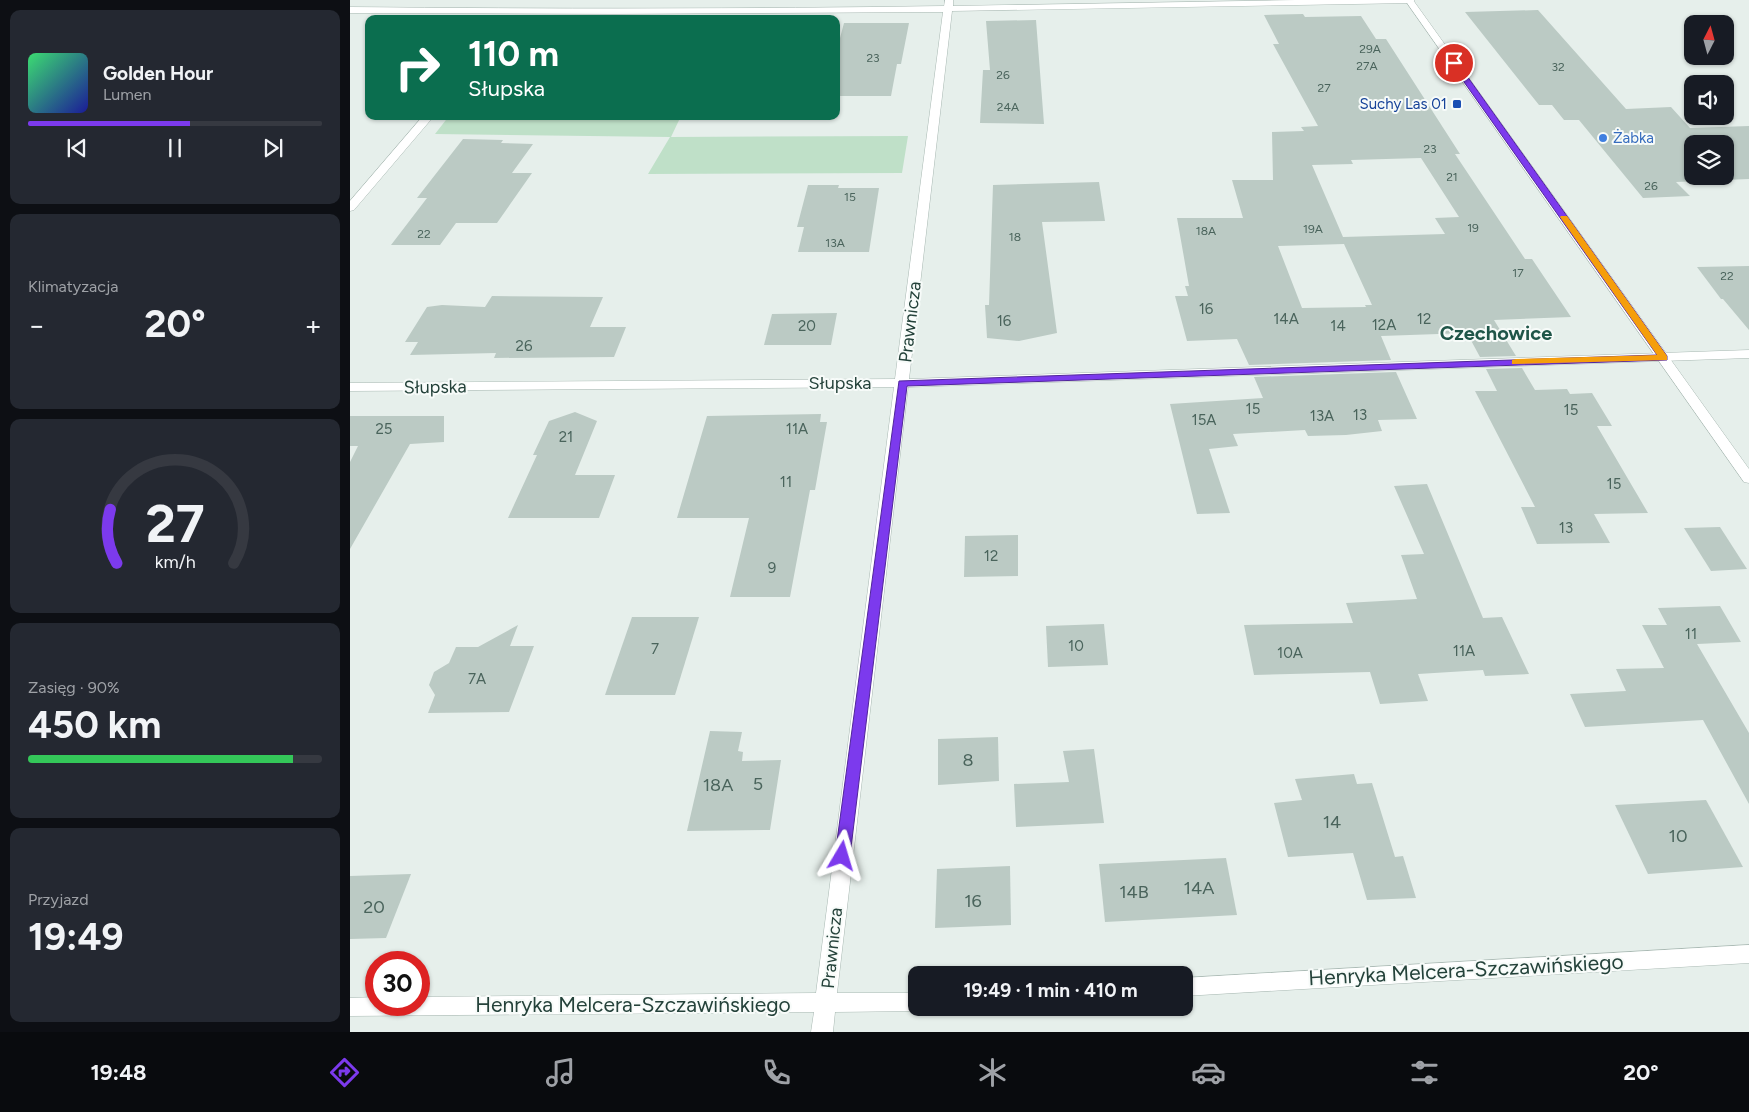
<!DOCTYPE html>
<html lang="pl">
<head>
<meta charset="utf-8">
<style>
	:root { --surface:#171b24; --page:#242831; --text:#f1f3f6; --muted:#9ea1a6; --line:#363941; --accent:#7c3aed }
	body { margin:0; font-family:Figtree,sans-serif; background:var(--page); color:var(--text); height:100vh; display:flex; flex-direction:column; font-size:19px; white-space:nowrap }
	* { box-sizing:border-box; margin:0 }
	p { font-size:16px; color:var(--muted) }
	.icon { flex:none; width:28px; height:28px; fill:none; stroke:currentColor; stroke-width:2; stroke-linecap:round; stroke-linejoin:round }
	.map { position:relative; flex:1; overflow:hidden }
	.drawer { display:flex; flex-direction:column; gap:10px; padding:10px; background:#0d0f14; width:350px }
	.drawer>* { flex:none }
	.guide { position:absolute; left:15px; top:15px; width:475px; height:105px; border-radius:10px; box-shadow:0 1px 4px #0004; background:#0b6e4f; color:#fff; overflow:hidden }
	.needle { width:32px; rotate:6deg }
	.controls { position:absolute; left:1334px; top:15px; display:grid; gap:10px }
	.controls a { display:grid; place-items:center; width:50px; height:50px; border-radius:10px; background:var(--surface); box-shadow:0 1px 4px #0004; font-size:25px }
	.speed { position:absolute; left:15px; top:951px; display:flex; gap:10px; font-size:25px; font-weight:700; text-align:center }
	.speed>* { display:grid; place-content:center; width:65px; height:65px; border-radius:50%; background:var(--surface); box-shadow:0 1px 4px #0004; line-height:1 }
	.speed .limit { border:8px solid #d22; background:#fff; color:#111 }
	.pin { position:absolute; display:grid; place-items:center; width:42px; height:42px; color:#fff; margin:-21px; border:2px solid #fff; border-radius:50%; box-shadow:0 1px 5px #0007 }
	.me { position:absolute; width:55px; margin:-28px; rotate:7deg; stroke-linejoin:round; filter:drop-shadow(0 0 4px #0008) }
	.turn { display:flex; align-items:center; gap:18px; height:105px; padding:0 20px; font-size:22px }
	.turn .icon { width:65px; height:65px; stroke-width:2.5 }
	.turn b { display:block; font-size:35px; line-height:42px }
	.big { font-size:38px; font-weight:700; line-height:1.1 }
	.drawer .tile { flex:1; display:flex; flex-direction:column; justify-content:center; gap:8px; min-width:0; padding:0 18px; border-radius:10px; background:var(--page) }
	.drawer .dial { align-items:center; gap:0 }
	.dial svg { height:130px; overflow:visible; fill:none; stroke:var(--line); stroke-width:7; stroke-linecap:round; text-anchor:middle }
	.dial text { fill:var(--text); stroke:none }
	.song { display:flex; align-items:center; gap:15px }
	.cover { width:60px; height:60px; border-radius:8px; background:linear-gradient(135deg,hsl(140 70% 55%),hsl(240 70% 35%)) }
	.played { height:5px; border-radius:2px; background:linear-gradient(90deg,var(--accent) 55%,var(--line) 55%) }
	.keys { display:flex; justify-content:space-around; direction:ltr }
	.heat { display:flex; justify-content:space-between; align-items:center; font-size:28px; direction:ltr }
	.charge { height:8px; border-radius:4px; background:linear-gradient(90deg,#34c759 90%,var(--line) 0) }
	.trip { position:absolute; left:558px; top:966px; width:285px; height:50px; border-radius:10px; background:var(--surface); box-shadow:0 1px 4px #0004; font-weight:700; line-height:50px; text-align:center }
	.menu { display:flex; height:80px; justify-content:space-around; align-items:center; background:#090b0e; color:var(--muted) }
	.menu .icon { width:35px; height:35px }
	.menu .selected { color:var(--accent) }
	.menu b { font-size:22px; color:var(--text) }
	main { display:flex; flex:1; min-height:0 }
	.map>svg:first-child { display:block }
</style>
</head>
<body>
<main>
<section class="drawer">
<div class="tile">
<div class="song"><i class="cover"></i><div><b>Golden Hour</b><p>Lumen</p></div></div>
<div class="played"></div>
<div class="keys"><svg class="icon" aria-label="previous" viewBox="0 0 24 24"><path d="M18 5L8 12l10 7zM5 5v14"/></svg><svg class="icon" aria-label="pause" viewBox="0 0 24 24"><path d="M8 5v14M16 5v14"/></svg><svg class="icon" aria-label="next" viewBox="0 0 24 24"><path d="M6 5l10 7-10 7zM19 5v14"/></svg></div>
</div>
<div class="tile"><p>Klimatyzacja</p>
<div class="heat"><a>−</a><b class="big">20°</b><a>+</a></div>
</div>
<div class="tile dial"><svg viewBox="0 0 100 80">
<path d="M14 69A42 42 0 1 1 86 69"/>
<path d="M14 69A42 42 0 0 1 10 36" stroke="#7c3aed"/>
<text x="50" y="56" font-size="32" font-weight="700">27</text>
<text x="50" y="72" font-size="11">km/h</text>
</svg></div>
<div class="tile"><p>Zasięg · 90%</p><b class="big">450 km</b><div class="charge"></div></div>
<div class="tile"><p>Przyjazd</p><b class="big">19:49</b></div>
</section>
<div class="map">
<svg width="1399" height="1032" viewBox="0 0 1399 1032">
	<rect width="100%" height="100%" fill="#e6efeb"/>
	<polygon fill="#bfe0c8" points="99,116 331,116 321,137 558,136 552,173 298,174 320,137 85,134"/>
	<g fill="#bbcac4" fill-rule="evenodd">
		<path d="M1188,10L1276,109L1321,107L1340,128L1399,126V179L1326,182L1340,196L1293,198L1229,120H1214L1202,105H1189L1115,12ZM1342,144H1375V176H1342Z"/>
		<path d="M953,14L955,17L1011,16L1026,39H1036L1110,154H1105L1175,259H1182L1221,317L1144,320L1166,356L1130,357L1117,333L1031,336L1041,360L899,365L887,339L837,341L825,296H838L835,286H839L827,218H893L882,180H923L922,132L954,131L951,127L968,126L923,44H929L914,15ZM1071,158L1109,217L1085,218L1095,234L993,237L962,165L1003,164L1001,160ZM994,244L1022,305H1015L1016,307L952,308L928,246Z"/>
		<polygon points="686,20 694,124 630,123 633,70 640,70 636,21"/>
		<polygon points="494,23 559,23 551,64 547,64 541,96 486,96 486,53"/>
		<polygon points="113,139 153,140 151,143 183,144 162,173 182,173 147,223 106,223 90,245 41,245 77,198 67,198"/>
		<polygon points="749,182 755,221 692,222 707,333 669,341 637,338 635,305 639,305 643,185"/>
		<polygon points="458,185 489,185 488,188 529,188 519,252 448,252 454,227 447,227"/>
		<polygon points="1399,266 1399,330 1373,299 1371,299 1347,267"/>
		<polygon points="142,296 253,297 240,327 276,327 264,357 144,358 146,353 60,355 68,342 55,342 77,307 92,305 135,307"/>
		<polygon points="487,313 481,345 414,345 422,314"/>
		<polygon points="1172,368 1185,390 1217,389 1220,394 1242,393 1262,426 1247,426 1298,513 1244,514 1260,543 1187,544 1171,507 1185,507 1125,391 1147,391 1136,369"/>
		<polygon points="1046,372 1067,419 1028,420 1032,431 996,435 958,436 955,430 883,434 888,446 859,449 880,513 847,514 820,404 913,398 904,377"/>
		<polygon points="225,412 247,421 225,475 265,475 249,518 158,518 187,455 183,455 199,421"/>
		<polygon points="471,414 470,422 477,422 465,490 460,490 440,597 380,597 399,518 327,518 357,416"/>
		<polygon points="0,416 94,416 94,442 60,444 0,549 0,462 8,446 0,446"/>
		<polygon points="1077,484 1133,618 1152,617 1179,674 1135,676 1133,670 1068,674 1078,701 1030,704 1020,672 904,675 894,625 1003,623 996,603 1067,599 1051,555 1074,554 1044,486"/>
		<polygon points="1370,527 1397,569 1361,571 1334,528"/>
		<polygon points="668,535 668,576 614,577 615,536"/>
		<polygon points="1370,606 1391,642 1347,644 1399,733 1399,804 1353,720 1235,727 1220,694 1276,691 1266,669 1314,668 1292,625 1317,625 1308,608"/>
		<polygon points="282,617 349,617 325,695 255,695"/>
		<polygon points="754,624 758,665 698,667 696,626"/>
		<polygon points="168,625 160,646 184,646 159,712 78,713 85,695 79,685 84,672 99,663 106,647 128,647"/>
		<polygon points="360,731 392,732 388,751 393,752 392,761 431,760 420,830 337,831"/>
		<polygon points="648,737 649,781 588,785 588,739"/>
		<polygon points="744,749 754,823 666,827 664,784 719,782 713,751"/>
		<polygon points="1004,774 1007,784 1022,783 1045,857 1053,856 1066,898 1017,900 1003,853 938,857 924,803 952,800 945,779"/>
		<polygon points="1356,800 1393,867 1298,874 1265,805"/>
		<polygon points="876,858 887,915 755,922 749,864"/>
		<polygon points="660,866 661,925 585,928 587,869"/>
		<polygon points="61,874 36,938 0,939 0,876"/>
	</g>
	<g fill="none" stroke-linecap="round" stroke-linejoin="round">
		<g stroke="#a8b8b2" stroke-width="1">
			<g id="minor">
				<path d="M595,0H603V6L946,0H1065L1061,3L602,11L559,379L1399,350V358L558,387L487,993H566V1008L573,1009L566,1011L485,1012L483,1032H461L464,1012L0,1016V998L26,997V1005H69V997L466,993L544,387L0,391V383L545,379L593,12L265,14L0,13V7C198,9 396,9 594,6Z"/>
				<polygon points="73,116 84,116 4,210 0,211 0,201"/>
				<polygon points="1399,945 1399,963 834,996 834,978"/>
			</g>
		</g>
		<g stroke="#a8b8b2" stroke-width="1">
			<polygon id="tertiary" points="1055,0 1063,0 1399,469 1399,483 1394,482"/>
		</g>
		<use href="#minor" fill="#fff" fill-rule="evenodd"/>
		<use href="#tertiary" fill="#fff" fill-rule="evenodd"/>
	</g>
	<polygon fill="#7c3aed" stroke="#51269a" points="1102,62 1107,62 1317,356 1317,360 557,386 500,856 498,861 492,862 487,861 485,856 549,381 1307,355 1102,65"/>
	<polygon fill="#f59e0b" points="1211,216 1217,216 1317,356 1317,360 1162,364 1162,360 1166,359 1307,355 1210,217"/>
	<rect fill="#1a4fb4" stroke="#f7fbf9" stroke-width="2" x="1102" y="99" width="10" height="10" rx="2.5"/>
	<circle fill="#3f7fe0" stroke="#f7fbf9" stroke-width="2" cx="1253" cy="138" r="5"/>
	<g text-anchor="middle" stroke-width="4" stroke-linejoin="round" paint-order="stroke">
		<g font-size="12" fill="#4a645c">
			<text x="1020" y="53">29A</text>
			<text x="523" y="62">23</text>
			<text x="1017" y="70">27A</text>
			<text x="1208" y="71">32</text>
			<text x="653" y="79">26</text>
			<text x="974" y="92">27</text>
			<text x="658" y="111">24A</text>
			<text x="1080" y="153">23</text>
			<text x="1102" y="181">21</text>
			<text x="1301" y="190">26</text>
			<text x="500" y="201">15</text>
			<text x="1123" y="232">19</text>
			<text x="963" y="233">19A</text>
			<text x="856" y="235">18A</text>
			<text x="74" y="238">22</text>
			<text x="665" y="241">18</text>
			<text x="485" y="247">13A</text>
			<text x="1168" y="277">17</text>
			<text x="1377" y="280">22</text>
		</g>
		<g font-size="15" fill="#164399" stroke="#f7fbf9" text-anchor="end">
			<text x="1097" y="109">Suchy Las 01</text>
		</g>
		<g font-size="15" fill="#366cbe" stroke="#f7fbf9" text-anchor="start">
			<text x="1263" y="143">Żabka</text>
		</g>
		<g font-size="15" fill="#4a645c">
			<text x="856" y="314">16</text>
			<text x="936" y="324">14A</text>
			<text x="1074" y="324">12</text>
			<text x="654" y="326">16</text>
			<text x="1034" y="330">12A</text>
			<text x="457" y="331">20</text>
			<text x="988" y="331">14</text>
			<text x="174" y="351">26</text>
			<text x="903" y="414">15</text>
			<text x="1221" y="415">15</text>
			<text x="1010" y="420">13</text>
			<text x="972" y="421">13A</text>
			<text x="854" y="425">15A</text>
			<text x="34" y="434">25</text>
			<text x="447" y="434">11A</text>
			<text x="216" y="442">21</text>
			<text x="436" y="487">11</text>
			<text x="1264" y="489">15</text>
			<text x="1216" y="533">13</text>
			<text x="641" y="561">12</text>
			<text x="422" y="573">9</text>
			<text x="1341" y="639">11</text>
			<text x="726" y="651">10</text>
			<text x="305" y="654">7</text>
			<text x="1114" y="656">11A</text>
			<text x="940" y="658">10A</text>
			<text x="127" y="684">7A</text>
		</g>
		<g font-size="18" fill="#24423a" stroke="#f7fbf9">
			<text transform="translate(560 322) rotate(-83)" y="6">Prawnicza</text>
			<text x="490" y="389">Słupska</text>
			<text transform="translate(85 387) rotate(-1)" y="6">Słupska</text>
			<text transform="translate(482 948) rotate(-84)" y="6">Prawnicza</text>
		</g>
		<g font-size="18" fill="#4a645c">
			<text x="618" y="766">8</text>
			<text x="408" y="790">5</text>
			<text x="368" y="791">18A</text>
			<text x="982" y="828">14</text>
			<text x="1328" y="842">10</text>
			<text x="849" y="894">14A</text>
			<text x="784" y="898">14B</text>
			<text x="623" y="907">16</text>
			<text x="24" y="913">20</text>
		</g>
		<g font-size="20" font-weight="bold" fill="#1f5548" stroke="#f7fbf9">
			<text x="1146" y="340">Czechowice</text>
		</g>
		<g font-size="21" fill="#24423a" stroke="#f7fbf9">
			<text transform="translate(1116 970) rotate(-3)" y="7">Henryka Melcera-Szczawińskiego</text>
			<text x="283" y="1012">Henryka Melcera-Szczawińskiego</text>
		</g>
	</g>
</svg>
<div class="controls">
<a><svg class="needle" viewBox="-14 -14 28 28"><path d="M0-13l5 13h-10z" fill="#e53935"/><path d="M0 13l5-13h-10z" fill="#9ea1a6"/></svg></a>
<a><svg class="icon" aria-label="sound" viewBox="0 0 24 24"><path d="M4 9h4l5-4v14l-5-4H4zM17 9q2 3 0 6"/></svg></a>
<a><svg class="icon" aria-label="layers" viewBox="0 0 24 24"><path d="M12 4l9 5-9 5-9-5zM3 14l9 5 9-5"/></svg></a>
</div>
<div class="speed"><div class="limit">30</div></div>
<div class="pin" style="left:1104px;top:63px;background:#d93025"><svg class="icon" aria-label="arrive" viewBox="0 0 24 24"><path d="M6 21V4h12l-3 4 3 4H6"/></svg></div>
<svg class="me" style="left:492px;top:856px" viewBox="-20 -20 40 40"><path d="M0-17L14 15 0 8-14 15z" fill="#7c3aed" stroke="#fff" stroke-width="4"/></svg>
<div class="trip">19:49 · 1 min · 410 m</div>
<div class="guide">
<div class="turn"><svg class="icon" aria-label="right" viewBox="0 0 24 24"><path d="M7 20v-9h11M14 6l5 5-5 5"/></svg><div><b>110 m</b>Słupska</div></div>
</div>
</div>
</main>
<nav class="menu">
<b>19:48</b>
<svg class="icon selected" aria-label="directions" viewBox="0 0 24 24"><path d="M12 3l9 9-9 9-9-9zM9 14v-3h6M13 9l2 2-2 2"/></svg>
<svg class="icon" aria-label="music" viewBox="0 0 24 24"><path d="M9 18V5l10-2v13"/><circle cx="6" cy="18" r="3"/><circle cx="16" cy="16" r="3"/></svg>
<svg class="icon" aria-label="phone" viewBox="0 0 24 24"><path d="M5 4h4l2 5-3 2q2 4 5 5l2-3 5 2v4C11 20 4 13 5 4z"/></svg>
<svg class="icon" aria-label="climate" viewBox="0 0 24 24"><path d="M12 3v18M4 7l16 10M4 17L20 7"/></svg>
<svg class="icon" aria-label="car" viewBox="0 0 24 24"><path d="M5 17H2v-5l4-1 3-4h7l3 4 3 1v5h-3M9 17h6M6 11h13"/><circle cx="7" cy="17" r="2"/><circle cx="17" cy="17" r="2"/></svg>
<svg class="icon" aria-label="filters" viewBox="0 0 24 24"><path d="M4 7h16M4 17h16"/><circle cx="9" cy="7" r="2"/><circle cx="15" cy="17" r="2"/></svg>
<b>20°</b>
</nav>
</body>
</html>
